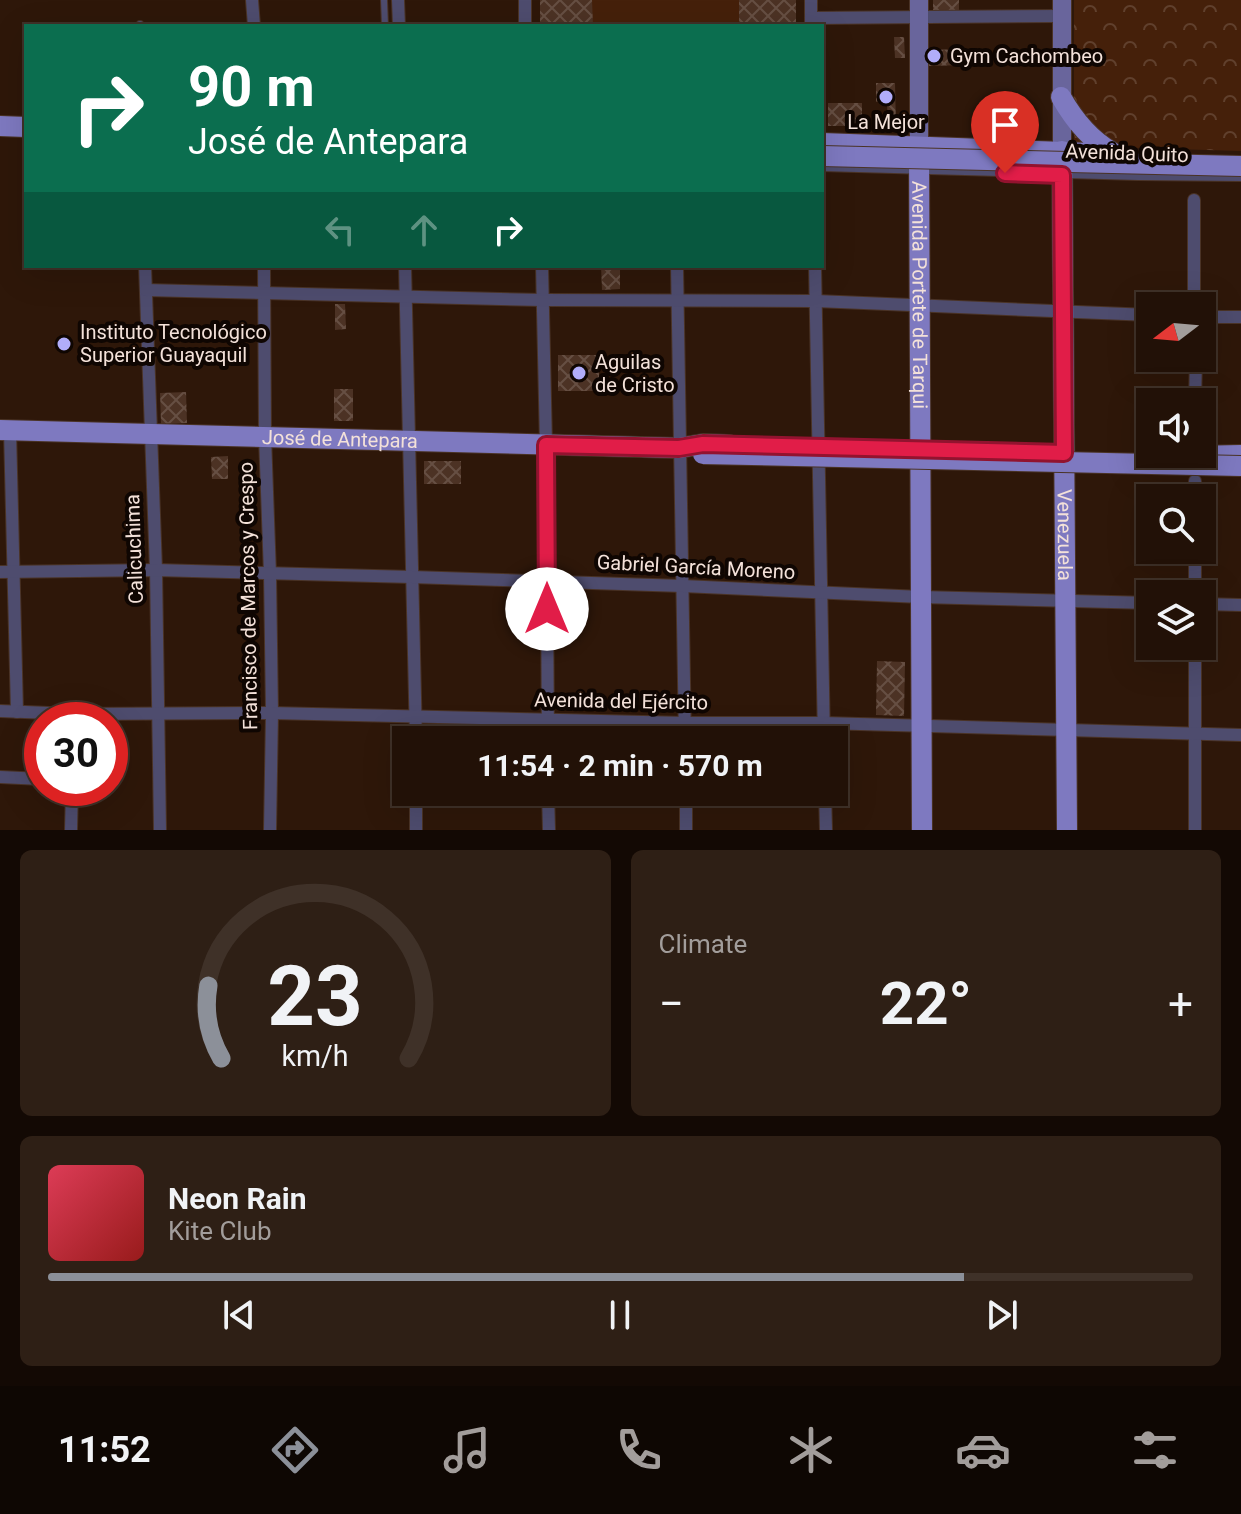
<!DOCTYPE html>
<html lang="en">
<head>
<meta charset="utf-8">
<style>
	:root { --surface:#221107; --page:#2e1f15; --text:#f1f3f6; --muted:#a29d9b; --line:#3f3128; --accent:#8c9099 }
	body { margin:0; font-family:Roboto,sans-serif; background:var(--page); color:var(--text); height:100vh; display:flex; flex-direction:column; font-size:30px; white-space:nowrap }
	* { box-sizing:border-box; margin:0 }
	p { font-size:26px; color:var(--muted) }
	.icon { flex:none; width:44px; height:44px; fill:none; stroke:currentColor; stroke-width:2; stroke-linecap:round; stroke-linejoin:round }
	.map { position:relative; height:830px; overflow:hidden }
	.drawer { display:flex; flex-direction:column; gap:20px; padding:20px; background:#130904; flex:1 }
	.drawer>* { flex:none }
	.banner { position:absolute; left:24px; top:24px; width:800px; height:244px; border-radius:0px; box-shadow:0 8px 32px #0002,0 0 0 2px var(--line); background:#0b6e4f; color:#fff; overflow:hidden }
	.needle { width:52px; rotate:254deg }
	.buttons { position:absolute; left:1136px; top:292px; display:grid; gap:16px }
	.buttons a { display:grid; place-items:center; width:80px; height:80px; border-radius:0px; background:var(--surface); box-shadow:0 8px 32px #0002,0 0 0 2px var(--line); font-size:40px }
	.speed { position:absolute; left:24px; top:702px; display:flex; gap:16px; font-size:40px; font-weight:700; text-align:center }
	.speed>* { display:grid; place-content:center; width:104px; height:104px; border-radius:50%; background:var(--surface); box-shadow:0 8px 32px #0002,0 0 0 2px var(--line); line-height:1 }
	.speed .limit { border:12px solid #d22; background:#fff; color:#111 }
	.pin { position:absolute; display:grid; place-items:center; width:68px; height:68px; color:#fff; margin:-82px -34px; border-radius:50% 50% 50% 0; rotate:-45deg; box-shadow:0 0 8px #0007 }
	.pin .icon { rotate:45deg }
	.me { position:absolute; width:88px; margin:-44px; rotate:0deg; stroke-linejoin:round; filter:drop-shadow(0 0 6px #0008) }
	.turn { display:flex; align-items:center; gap:28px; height:168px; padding:0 32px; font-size:36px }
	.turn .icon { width:104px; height:104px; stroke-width:2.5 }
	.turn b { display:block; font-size:56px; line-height:68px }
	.lanes { display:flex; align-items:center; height:76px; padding:0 32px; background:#0003; justify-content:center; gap:40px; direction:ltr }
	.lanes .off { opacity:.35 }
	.big { font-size:60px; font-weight:700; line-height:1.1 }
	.drawer .widget { flex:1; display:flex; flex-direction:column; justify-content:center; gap:12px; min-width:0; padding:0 28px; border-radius:12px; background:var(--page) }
	.drawer .dial { align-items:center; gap:0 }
	.dial svg { height:208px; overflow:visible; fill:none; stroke:var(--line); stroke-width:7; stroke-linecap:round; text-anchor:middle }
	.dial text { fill:var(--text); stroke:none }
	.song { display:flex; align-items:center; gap:24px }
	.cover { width:96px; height:96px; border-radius:12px; background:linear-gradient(135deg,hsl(350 70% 55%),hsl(0 70% 35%)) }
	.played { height:8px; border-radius:4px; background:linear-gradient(90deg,var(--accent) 80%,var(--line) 80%) }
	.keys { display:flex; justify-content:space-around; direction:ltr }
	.heat { display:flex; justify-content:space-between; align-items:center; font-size:44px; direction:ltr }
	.drawer .tiles { flex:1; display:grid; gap:20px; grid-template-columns:1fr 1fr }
	.widget:last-child { grid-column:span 2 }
	.trip { position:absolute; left:392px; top:726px; width:456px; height:80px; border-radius:0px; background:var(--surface); box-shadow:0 8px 32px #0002,0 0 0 2px var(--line); font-weight:700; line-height:80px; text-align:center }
	.tabs { display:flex; height:128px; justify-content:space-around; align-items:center; background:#0e0703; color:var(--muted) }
	.tabs .icon { width:56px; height:56px }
	.tabs .active { color:var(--accent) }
	.tabs b { font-size:36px; color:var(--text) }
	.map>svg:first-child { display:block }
</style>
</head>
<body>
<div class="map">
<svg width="1241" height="830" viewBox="0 0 1241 830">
	<defs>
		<pattern id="park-crowns" width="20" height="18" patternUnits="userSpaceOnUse" patternTransform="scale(2)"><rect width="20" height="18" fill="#45200a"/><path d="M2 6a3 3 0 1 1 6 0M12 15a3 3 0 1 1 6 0" fill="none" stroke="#60402d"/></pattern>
		<pattern id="building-cross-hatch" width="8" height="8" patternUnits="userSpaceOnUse" patternTransform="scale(2)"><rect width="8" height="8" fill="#4c3224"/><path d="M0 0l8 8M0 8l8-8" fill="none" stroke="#664f43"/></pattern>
	</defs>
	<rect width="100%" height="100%" fill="#2e1709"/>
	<polygon fill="url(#park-crowns)" points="1074,0 1241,0 1241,151 1074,146"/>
	<rect fill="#45200a" x="540" y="0" width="256" height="26"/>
	<g fill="url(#building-cross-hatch)">
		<polygon points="540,0 592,0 593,26 540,26"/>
		<rect x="739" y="0" width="57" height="26"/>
		<rect x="933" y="0" width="26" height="10"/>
		<polygon points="894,37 904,37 905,58 895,58"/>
		<polygon points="964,49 964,65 929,66 928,50"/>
		<polygon points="876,83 895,83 896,126 888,127 887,102 876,102"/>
		<rect x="979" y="102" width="13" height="28"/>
		<rect x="828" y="103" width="34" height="23"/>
		<polygon points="601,266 620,266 620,289 602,290"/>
		<polygon points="335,304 345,304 346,329 335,330"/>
		<rect x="558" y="355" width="41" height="36"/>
		<rect x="334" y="389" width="19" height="32"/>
		<polygon points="186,392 187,423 161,424 160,393"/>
		<polygon points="228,456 228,479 212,479 211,457"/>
		<rect x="424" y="461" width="37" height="23"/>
		<polygon points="877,661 905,662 904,716 876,715"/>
	</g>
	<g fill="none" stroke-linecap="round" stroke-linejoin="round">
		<g stroke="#4a3326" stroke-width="8">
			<g id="lane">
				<polyline points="384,0 385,26"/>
				<polyline points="140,24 140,26"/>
				<polyline points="822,168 1138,177 1241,178"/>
			</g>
		</g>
		<g stroke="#4a3326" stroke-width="14">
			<g id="street">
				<polyline points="252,0 254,26"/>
				<polyline points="398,0 399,26"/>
				<polyline points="525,0 525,26"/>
				<polyline points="811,0 811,23"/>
				<polyline points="811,18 1062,16"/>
				<polyline points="1194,200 1194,306"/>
				<polyline points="145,266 156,570 160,830"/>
				<polyline points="264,266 265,437 270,574 272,713 270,830"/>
				<polyline points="405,266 416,740"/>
				<polyline points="542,266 546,445 548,740"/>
				<polyline points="677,266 685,740"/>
				<polyline points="815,266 824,740"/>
				<polyline points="146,290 542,300 816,301 1150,315"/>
				<polyline points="1202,317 1241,317"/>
				<polyline points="1195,402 1196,358"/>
				<polyline points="10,431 17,712"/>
				<polyline points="1195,498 1195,481"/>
				<polyline points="0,572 156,570 412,577 683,586 921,597 1150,603"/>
				<polyline points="1195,594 1195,550"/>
				<polyline points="1202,604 1241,605"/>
				<polyline points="1195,646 1195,830"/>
				<polyline points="0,711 74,714 272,713 685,723 824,723 1241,735"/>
				<polyline points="0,777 42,779"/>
				<polyline points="416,792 416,830"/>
				<polyline points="548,792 549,830"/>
				<polyline points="686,792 686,830"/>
				<polyline points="825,792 826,830"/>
				<polyline points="71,830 72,788"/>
			</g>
		</g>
		<g stroke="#4a3326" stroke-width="20">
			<g id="secondary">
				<polyline points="919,0 919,147"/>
				<polyline points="1062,0 1062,151"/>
			</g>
		</g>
		<g stroke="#4a3326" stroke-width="22">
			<g id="primary">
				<path d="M1061,97C1074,120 1089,139 1112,152"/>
				<polyline points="0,126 26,127"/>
				<polyline points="822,143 1117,154"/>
				<path id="s1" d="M919,147L922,830"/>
				<path id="s2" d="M1062,151L1067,830"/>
				<path id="s3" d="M0,430L679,448L703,444L729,445"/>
				<polyline points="1193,456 1241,455"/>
			</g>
		</g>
		<use href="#lane" stroke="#4e4c6e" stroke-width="6"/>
		<use href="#street" stroke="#4e4c6e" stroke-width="12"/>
		<use href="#secondary" stroke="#69659c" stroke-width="18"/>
		<use href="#primary" stroke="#7e79c0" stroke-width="20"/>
		<g stroke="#4a3326" stroke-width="22" stroke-linecap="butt">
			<g id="primary-bridge">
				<polyline points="822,156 1241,166"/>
				<polyline points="703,454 1241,466"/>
			</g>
		</g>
		<use href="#primary-bridge" stroke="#7e79c0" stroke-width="20"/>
	</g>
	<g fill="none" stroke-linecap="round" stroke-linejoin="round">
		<g stroke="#92132f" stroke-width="20">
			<polyline id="route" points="547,609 546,445 679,448 703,444 1064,453 1062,175 1005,173"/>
		</g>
		<use href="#route" stroke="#e11d48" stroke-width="14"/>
	</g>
	<g fill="#b1adfa" stroke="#0f0602" stroke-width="3">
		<circle cx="934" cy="56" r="8"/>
		<circle cx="886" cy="97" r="8"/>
		<circle cx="64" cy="344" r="8"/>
		<circle cx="579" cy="373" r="8"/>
	</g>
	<g text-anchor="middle" stroke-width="8" stroke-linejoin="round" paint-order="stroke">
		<g font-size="20" fill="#f3e1d9" stroke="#0f0602" text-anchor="start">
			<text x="950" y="63">Gym Cachombeo</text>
			<text x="886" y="129" text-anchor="middle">La Mejor</text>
			<text x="80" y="339">Instituto Tecnológico<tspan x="80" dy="23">Superior Guayaquil</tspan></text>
			<text x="595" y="369">Aguilas<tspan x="595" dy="23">de Cristo</tspan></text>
		</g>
		<g font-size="20" fill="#f3e1d9" stroke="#0f0602">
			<text transform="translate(1127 153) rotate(2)" y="7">Avenida Quito</text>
			<text dy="7" stroke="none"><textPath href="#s1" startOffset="148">Avenida Portete de Tarqui</textPath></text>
			<text dy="7" stroke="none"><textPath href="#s3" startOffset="340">José de Antepara</textPath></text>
			<text dy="7" stroke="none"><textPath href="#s2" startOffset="384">Venezuela</textPath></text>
			<text transform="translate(134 549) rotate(-92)" y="7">Calicuchima</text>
			<text transform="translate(696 567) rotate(3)" y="7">Gabriel García Moreno</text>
			<text transform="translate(248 596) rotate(-91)" y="7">Francisco de Marcos y Crespo</text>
			<text transform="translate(621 701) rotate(1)" y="7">Avenida del Ejército</text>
		</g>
	</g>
</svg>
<div class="buttons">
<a><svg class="needle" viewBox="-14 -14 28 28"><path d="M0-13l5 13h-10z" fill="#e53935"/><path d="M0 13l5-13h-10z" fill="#a29d9b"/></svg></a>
<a><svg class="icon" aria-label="sound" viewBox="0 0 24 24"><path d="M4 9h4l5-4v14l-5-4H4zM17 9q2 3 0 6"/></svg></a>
<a><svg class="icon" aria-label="search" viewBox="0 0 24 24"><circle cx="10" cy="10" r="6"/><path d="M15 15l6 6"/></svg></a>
<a><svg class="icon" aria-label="layers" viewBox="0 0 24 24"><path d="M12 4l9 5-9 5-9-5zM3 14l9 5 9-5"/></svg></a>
</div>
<div class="speed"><div class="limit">30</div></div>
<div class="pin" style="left:1005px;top:173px;background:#d93025"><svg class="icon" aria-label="arrive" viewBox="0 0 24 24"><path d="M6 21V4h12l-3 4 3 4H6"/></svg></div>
<svg class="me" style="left:547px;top:609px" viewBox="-20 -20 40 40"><circle r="19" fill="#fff"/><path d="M0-13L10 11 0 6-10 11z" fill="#e11d48"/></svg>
<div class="trip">11:54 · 2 min · 570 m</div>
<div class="banner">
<div class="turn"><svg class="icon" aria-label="right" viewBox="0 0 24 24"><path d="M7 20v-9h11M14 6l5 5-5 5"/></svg><div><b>90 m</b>José de Antepara</div></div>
<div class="lanes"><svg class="icon off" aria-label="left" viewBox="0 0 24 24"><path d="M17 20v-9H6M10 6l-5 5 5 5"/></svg><svg class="icon off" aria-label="ahead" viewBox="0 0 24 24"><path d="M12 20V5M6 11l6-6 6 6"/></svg><svg class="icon" aria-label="right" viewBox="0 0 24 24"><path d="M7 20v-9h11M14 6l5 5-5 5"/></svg></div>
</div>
</div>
<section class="drawer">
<div class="tiles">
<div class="widget dial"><svg viewBox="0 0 100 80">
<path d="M14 69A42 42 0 1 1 86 69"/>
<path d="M14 69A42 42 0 0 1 9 41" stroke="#8c9099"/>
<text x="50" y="56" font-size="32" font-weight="700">23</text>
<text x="50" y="72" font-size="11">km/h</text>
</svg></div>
<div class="widget"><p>Climate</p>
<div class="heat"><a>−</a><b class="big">22°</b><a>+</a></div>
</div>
<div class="widget">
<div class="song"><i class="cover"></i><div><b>Neon Rain</b><p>Kite Club</p></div></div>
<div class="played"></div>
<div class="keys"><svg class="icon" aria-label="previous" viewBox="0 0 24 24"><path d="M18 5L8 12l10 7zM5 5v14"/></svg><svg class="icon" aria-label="pause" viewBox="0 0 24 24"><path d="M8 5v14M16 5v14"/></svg><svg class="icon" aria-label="next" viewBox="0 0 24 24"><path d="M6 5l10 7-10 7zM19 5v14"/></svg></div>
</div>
</div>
</section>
<nav class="tabs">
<b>11:52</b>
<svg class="icon active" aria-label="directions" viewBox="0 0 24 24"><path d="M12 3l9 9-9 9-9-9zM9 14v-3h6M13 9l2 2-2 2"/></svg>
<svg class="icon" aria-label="music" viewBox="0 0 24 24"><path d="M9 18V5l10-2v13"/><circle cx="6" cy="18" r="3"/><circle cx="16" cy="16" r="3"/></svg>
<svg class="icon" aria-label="phone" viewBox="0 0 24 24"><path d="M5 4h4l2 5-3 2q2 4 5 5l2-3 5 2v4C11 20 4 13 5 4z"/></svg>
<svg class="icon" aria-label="climate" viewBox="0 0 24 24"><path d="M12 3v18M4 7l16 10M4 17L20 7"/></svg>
<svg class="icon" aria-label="car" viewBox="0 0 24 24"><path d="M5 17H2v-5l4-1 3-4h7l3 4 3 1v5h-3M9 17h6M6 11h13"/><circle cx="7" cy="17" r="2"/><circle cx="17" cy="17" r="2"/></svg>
<svg class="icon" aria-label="filters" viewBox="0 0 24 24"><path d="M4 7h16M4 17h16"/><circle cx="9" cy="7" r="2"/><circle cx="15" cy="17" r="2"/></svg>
</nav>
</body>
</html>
